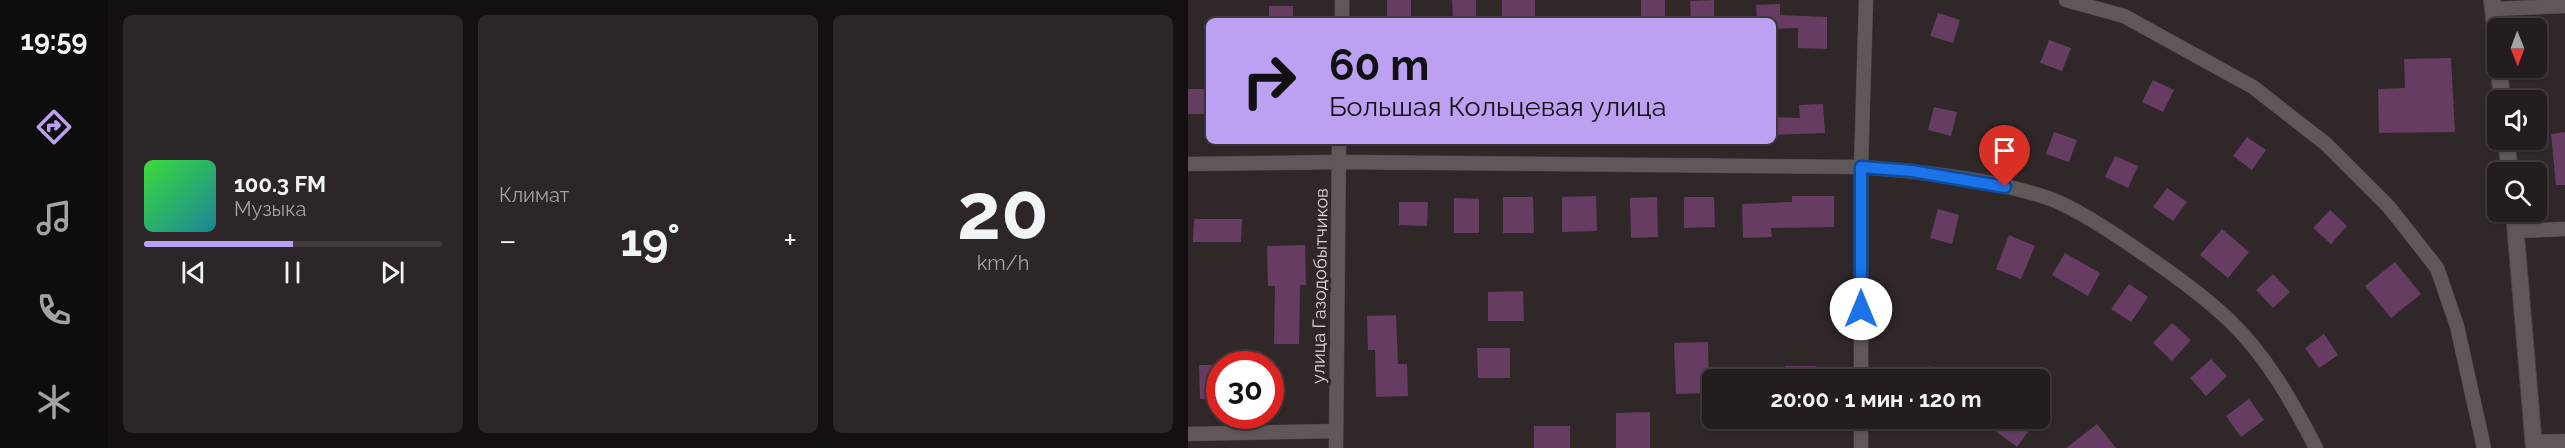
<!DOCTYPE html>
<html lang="ru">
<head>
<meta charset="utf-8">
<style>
	:root { --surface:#241d1f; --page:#2c2628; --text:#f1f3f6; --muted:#a3a2a4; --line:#413b3d; --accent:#bca0f2 }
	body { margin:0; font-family:Raleway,sans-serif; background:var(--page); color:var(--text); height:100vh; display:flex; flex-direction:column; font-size:22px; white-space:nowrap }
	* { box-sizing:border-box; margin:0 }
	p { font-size:20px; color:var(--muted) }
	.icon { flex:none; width:33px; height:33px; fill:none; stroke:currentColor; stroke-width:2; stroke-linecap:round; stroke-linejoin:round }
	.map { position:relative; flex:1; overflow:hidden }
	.side { display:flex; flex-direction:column; gap:15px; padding:15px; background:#141011; width:1080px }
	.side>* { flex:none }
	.hud { position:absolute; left:18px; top:18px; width:570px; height:126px; border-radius:9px; box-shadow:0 2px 4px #0004,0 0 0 2px var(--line); background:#bca0f2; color:#111; overflow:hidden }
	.needle { width:39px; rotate:179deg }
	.tools { position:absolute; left:1299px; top:18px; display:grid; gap:12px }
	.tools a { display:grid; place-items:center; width:60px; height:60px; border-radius:9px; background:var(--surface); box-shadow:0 2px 4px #0004,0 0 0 2px var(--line); font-size:30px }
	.speed { position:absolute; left:18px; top:351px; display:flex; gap:12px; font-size:30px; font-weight:700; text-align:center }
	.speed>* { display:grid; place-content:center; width:78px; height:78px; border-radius:50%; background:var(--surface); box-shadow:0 2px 4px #0004,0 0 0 2px var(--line); line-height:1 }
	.speed .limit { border:9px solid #d22; background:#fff; color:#111 }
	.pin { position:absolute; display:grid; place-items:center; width:51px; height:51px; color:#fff; margin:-62px -26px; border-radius:50% 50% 50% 0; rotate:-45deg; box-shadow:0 0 6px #0007 }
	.pin .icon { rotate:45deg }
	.me { position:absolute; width:66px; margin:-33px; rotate:0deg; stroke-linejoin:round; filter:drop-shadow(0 0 4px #0008) }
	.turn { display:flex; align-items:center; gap:21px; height:126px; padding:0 24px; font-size:27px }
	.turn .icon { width:78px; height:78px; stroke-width:2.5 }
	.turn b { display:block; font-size:42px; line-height:51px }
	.big { font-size:45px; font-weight:700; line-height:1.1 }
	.side .widget { flex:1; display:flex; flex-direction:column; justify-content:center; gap:9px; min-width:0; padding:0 21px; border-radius:9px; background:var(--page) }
	.side .dial { align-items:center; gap:0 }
	.dial b { font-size:78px; line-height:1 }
	.song { display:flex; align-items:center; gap:18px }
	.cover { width:72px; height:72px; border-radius:9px; background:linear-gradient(135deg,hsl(120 70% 55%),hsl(190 70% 35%)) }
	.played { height:6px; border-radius:3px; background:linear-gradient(90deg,var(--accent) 50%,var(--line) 50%) }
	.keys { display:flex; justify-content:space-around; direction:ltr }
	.heat { display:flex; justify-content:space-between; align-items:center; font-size:33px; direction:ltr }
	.side .tiles { flex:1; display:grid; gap:15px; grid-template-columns:repeat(3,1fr) }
	.trip { position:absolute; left:514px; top:369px; width:348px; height:60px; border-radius:9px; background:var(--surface); box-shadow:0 2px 4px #0004,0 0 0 2px var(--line); font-weight:700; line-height:60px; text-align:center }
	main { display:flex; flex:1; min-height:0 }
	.tabs { display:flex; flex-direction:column; width:108px; justify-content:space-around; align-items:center; background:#0e0c0c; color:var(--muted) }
	.tabs .icon { width:42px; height:42px }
	.tabs .current { color:var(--accent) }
	.tabs b { font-size:27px; color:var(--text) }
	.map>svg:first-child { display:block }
</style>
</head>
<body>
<main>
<nav class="tabs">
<b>19:59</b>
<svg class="icon current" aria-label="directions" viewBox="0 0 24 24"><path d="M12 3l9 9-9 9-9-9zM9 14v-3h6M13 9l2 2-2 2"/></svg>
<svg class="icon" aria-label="music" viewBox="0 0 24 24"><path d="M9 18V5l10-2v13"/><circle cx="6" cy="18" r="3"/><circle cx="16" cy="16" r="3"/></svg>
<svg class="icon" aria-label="phone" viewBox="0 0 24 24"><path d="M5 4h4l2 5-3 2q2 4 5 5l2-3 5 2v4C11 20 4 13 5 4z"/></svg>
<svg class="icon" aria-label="climate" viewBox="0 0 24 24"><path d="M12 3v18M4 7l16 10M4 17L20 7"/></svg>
</nav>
<section class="side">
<div class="tiles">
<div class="widget">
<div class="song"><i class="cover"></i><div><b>100.3 FM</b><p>Музыка</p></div></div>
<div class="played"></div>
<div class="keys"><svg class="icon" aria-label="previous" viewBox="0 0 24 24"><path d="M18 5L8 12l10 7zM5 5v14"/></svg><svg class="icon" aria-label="pause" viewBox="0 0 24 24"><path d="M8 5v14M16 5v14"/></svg><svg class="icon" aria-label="next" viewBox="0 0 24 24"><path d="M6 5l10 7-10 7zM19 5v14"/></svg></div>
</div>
<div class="widget"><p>Климат</p>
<div class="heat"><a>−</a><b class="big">19°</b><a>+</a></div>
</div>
<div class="widget dial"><b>20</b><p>km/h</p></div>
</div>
</section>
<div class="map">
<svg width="1377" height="448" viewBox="0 0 1377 448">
	<rect width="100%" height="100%" fill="#302729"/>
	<g fill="#663c62">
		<rect x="199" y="0" width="24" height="19"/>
		<polygon points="264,0 288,0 288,21 265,21"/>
		<rect x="314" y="0" width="33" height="21"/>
		<rect x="453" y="0" width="24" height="21"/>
		<polygon points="526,0 526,21 503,21 502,1"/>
		<polygon points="592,4 592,15 639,17 639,49 610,48 610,28 585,29 585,21 569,21 568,5"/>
		<rect x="81" y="6" width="24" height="15"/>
		<polygon points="750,13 772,20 765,43 742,36"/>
		<polygon points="861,40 883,48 874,71 852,63"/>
		<polygon points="1263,58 1267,132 1191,133 1190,89 1217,88 1216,59"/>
		<polygon points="965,80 986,90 975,112 954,102"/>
		<polygon points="0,89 16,89 17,114 0,114"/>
		<polygon points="635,104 637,133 585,135 585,117 612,118 611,105"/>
		<polygon points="746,107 769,112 763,136 740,130"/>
		<polygon points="866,132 889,140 881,162 858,154"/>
		<polygon points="1377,132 1377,185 1368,185 1363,134"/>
		<polygon points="1059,137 1078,150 1064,170 1045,156"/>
		<polygon points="927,156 950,166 940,188 917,177"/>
		<polygon points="979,188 999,202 985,221 965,207"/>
		<polygon points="408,196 409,231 374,232 374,197"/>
		<polygon points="604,196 646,196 646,227 583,228 584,237 555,238 554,204 604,202"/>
		<polygon points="315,197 345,197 346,233 315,233"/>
		<polygon points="469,197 470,237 443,238 442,198"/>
		<polygon points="496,197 526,197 527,227 496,228"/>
		<polygon points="266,198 291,199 291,233 266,233"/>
		<polygon points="211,202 240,202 239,226 211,225"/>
		<polygon points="750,209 771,215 764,244 742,238"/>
		<polygon points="1142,210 1159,226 1143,244 1125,228"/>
		<polygon points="6,219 54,219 53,242 5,242"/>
		<polygon points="1034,229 1061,252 1040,278 1012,255"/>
		<polygon points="821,235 847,246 833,279 808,269"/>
		<polygon points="117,245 118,285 112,285 111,344 86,344 87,286 80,286 79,246"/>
		<polygon points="877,253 912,273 900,296 864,275"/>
		<polygon points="1207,262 1233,294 1203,318 1177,286"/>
		<polygon points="1085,274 1102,292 1085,308 1068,290"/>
		<polygon points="941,284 960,297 943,322 923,309"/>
		<polygon points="335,291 336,321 300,321 300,292"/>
		<polygon points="208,315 210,364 219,364 220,396 188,397 187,350 180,350 179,316"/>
		<polygon points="984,323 1003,340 984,361 965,343"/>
		<polygon points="1136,334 1150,355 1131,368 1117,348"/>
		<polygon points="520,342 521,393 488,394 486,343"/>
		<polygon points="289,348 322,348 322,378 290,378"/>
		<polygon points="1023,359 1039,376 1018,396 1002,378"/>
		<polygon points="11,365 32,365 32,399 12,399"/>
		<rect x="597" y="366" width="31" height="14"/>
		<polygon points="741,366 775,376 775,380 737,380"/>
		<polygon points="1061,399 1076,420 1053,437 1038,416"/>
		<polygon points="462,412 462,448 428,448 428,413"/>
		<polygon points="790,418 850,418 829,447"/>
		<polygon points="909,424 928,448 878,448"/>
		<rect x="346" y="426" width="36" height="22"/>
	</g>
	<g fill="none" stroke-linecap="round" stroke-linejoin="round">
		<g stroke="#4c4446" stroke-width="15">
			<g id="minor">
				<polyline points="878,0 936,16 1065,87 1138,144 1201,207 1249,268 1269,326 1296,448"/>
				<polyline points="1305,9 1377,6"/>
				<polyline points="154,21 154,0"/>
				<path d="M0,164L151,162L673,167C734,172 798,178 857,197C881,204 922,231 944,246C978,269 1011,292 1041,320C1078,355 1105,403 1128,448"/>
				<polyline points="1328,231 1377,229"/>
				<polyline points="673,380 673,167 678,0"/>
				<polyline points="0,434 148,431"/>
				<polyline points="1346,442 1377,441"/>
				<polyline points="148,448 151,141"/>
				<polyline points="673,448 673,418"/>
			</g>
		</g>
		<g stroke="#4c4446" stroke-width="18">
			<g id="tertiary">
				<polyline points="1304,0 1310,53"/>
				<polyline points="1311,68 1314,100"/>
				<polyline points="1318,140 1322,172"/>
				<polyline points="1326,212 1346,448"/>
			</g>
		</g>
		<use href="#minor" stroke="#605759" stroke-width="14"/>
		<use href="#tertiary" stroke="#605759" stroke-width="16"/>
	</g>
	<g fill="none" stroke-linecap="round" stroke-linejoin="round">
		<g stroke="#114b97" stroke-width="15">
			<polyline id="route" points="673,309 673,167 724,171 817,187"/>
		</g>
		<use href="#route" stroke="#1a73e8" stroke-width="10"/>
	</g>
	<g text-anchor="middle" stroke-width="6" stroke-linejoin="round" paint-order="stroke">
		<g font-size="18" fill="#dfd9db" stroke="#302729">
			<text transform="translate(132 286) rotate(-89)" y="6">улица Газодобытчиков</text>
		</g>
	</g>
</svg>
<div class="tools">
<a><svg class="needle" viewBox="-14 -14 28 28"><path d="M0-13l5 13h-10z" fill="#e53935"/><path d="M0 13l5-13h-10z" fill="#a3a2a4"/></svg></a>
<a><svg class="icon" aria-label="sound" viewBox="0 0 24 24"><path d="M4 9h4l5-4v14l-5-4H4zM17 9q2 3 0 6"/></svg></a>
<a><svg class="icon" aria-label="search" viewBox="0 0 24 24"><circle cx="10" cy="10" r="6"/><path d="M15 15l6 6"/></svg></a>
</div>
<div class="speed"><div class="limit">30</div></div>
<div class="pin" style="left:817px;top:187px;background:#d93025"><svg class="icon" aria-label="arrive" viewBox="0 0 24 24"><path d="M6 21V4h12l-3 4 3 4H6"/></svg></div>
<svg class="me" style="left:673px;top:309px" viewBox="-20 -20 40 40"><circle r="19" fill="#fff"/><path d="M0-13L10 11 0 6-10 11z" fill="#1a73e8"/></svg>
<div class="trip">20:00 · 1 мин · 120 m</div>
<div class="hud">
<div class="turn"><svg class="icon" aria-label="right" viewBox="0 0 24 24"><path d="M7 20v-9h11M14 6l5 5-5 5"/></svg><div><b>60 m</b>Большая Кольцевая улица</div></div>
</div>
</div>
</main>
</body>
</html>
